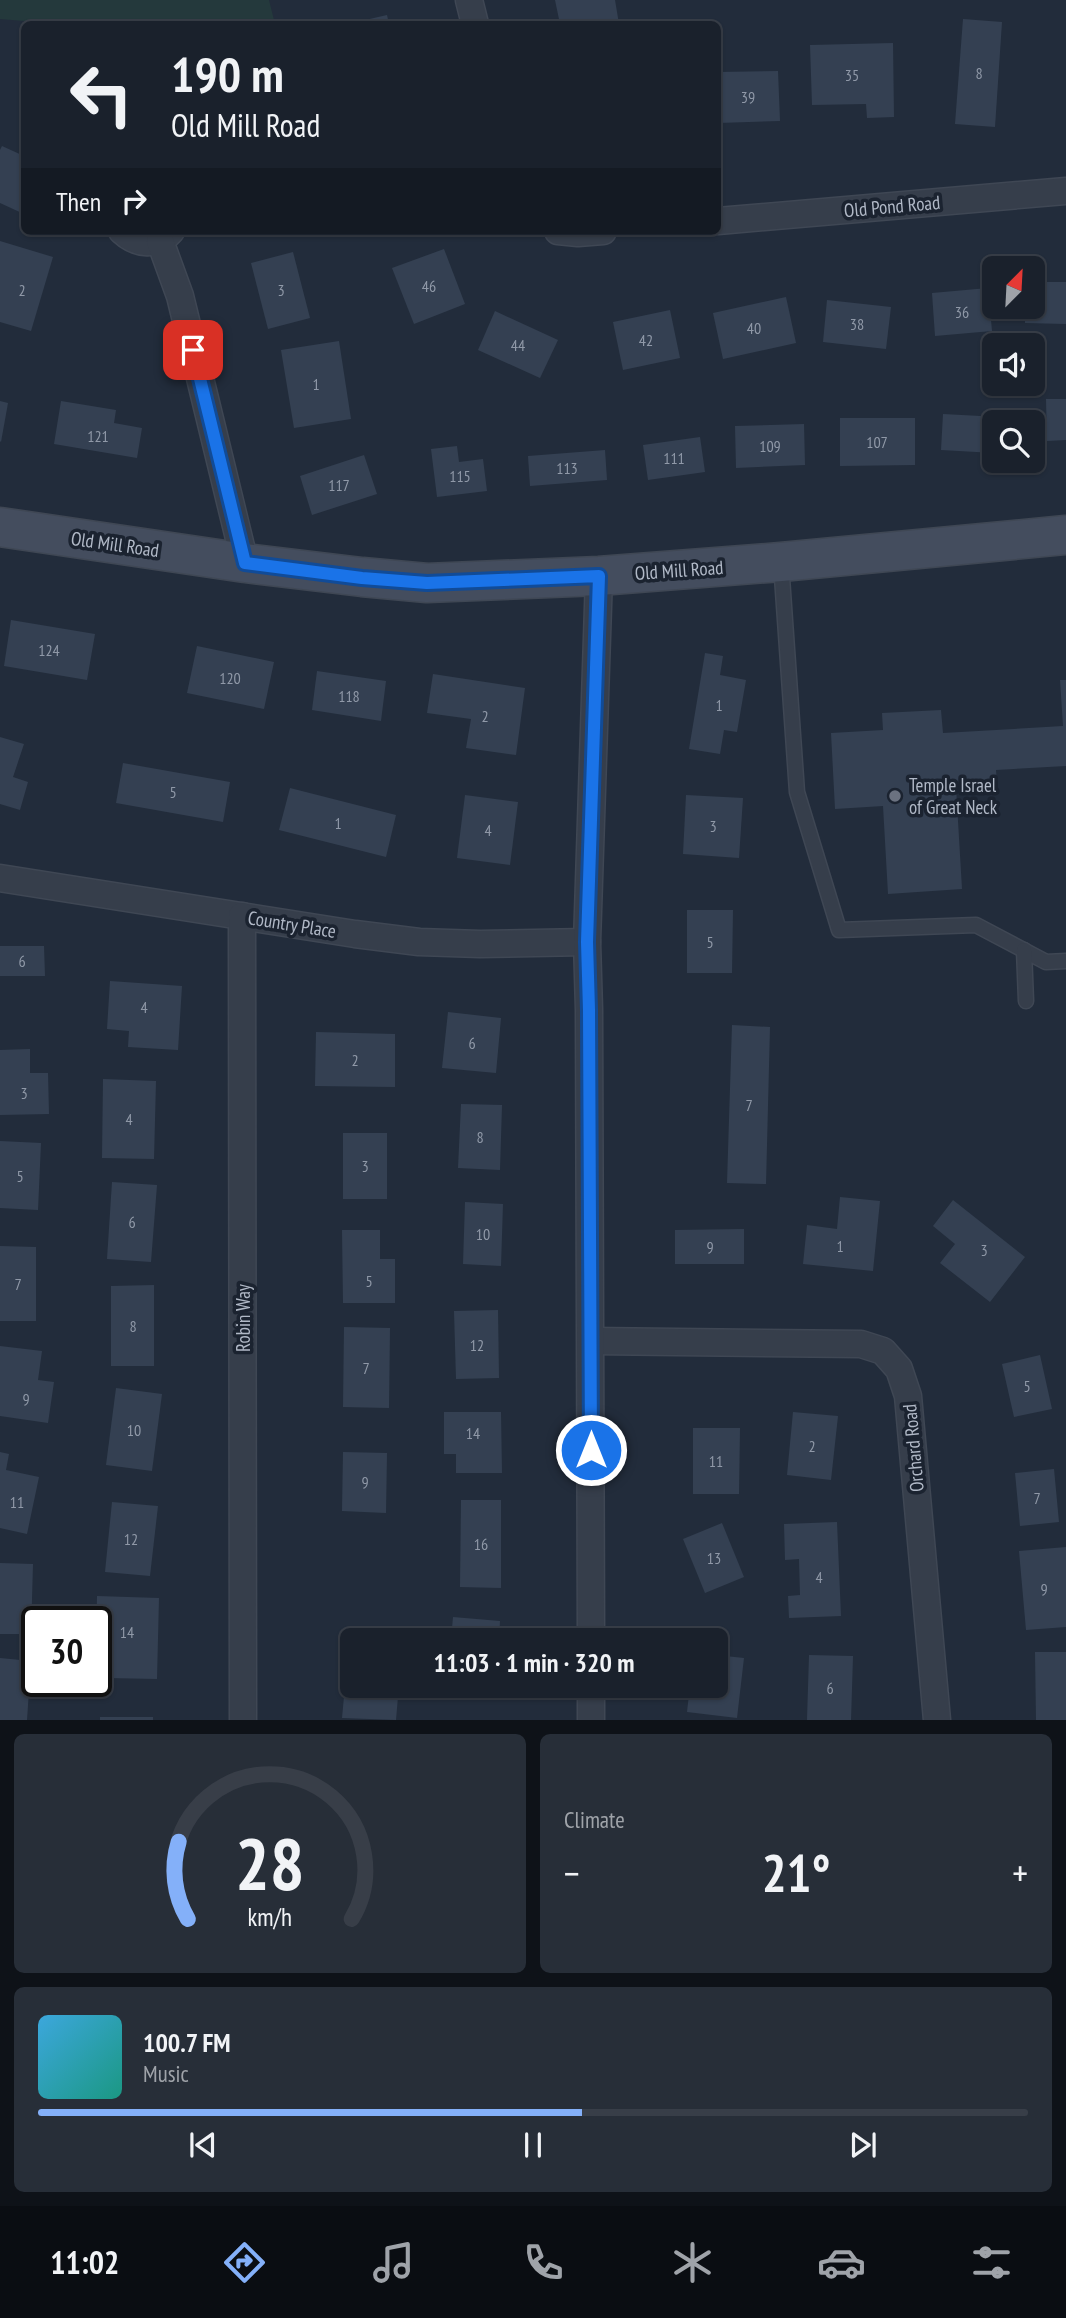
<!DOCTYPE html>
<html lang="en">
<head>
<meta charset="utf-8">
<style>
	:root { --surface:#1a212c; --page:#272e38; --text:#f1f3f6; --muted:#9fa3a9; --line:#383e48; --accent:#84b0f9 }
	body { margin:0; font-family:"PT Sans Narrow",sans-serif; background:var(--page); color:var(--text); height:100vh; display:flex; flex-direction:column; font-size:26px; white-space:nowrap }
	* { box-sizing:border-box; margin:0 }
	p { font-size:23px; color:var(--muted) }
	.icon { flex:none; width:38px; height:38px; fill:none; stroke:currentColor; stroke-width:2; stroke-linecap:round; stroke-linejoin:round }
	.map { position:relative; height:1720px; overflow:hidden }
	.panel { display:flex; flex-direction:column; gap:14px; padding:14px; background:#0e1218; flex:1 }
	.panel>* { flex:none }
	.banner { position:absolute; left:21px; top:21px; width:700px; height:214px; border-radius:10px; box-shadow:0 2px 5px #0004,0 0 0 2px var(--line); background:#1a212c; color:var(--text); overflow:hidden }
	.needle { width:46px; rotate:24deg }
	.tools { position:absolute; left:982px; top:256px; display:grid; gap:14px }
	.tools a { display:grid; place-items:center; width:63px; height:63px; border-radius:10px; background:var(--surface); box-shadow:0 2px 5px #0004,0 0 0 2px var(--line); font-size:35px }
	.speed { position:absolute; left:21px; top:1606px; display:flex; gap:14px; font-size:35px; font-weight:700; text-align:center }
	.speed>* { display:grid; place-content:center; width:91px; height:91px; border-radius:50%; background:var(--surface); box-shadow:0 2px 5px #0004,0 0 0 2px var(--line); line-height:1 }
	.speed .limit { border:4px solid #111; border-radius:10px; background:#fff; color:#111 }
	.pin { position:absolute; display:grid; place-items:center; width:60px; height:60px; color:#fff; margin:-30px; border-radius:14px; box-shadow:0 4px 10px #0006 }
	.me { position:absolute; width:77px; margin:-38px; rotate:0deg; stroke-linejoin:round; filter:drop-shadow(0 0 5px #0008) }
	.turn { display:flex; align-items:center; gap:24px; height:147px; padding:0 35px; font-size:32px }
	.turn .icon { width:91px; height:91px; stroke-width:2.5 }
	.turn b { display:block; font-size:49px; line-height:60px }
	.then { display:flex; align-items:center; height:66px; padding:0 35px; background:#0003; gap:14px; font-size:26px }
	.big { font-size:52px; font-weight:700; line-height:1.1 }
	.panel .tile { flex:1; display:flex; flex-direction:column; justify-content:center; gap:10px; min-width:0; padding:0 24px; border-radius:10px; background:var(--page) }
	.panel .dial { align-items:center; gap:0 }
	.dial svg { height:182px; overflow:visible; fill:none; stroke:var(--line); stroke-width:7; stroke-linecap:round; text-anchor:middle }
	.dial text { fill:var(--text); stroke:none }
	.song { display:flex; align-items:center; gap:21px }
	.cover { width:84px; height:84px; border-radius:10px; background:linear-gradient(135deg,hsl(200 70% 55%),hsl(170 70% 35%)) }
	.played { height:7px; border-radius:4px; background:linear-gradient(90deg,var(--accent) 55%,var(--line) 55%) }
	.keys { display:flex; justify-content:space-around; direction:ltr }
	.heat { display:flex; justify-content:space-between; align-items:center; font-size:38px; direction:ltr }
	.panel .tiles { flex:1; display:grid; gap:14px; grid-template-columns:1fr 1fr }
	.tile:last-child { grid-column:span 2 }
	.trip { position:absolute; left:340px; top:1628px; width:388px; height:70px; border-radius:10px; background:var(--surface); box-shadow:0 2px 5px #0004,0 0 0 2px var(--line); font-weight:700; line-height:70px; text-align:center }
	.menu { display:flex; height:112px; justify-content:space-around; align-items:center; background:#0a0d12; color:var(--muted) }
	.menu .icon { width:49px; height:49px }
	.menu .on { color:var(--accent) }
	.menu b { font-size:32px; color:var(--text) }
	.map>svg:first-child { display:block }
</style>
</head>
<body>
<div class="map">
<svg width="1066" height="1720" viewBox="0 0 1066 1720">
	<rect width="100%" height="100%" fill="#222c3b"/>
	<polygon fill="#24393c" points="0,0 269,0 275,24 59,24 0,19"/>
	<g fill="#344052">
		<polygon points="555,0 615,0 619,24 560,24"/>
		<polygon points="387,15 389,24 352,24 352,23"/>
		<polygon points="963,19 1002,22 995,127 955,124"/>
		<polygon points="893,43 894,117 867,118 866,104 812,105 810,45"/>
		<polygon points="778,71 780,121 718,123 718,72"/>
		<polygon points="2,146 24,156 24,214 0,203 0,150"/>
		<polygon points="0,241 53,257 31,331 0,322"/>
		<polygon points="444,249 465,304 414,324 392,268"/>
		<polygon points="293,252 310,318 268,329 251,263"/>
		<polygon points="1032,282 1066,282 1066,324 1025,323 1025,306 1032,306"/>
		<polygon points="988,288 992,331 935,336 932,293"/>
		<polygon points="786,297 796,343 723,359 713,313"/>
		<polygon points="827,300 891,307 886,349 823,342"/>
		<polygon points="670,310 680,358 623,370 613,322"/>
		<polygon points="495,311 558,340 540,378 478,350"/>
		<polygon points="339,341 351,419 294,428 281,350"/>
		<polygon points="1046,399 1066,399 1066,440 1047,441"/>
		<polygon points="0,401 8,403 1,442 0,441"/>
		<polygon points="61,401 116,410 114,423 142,428 137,458 54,444"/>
		<polygon points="943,414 1019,418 1019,422 994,422 994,453 941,450"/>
		<polygon points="840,418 915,418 915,465 840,466"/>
		<polygon points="804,424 805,465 736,468 735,426"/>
		<polygon points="700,437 705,472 648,480 643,445"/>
		<polygon points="457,446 459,462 483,459 487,491 437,497 431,449"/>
		<polygon points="605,450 607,480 530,486 528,456"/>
		<polygon points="364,455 377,494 312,515 300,476"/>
		<polygon points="11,620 95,634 87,680 4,666"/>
		<polygon points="197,646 274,662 264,709 187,693"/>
		<polygon points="705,653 723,656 720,675 746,680 737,732 724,730 720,754 689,749"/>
		<polygon points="317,671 386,681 381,721 312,710"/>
		<polygon points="433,674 525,688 516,755 466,748 471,719 427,713"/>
		<polygon points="1060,680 1066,680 1066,766 996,770 997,784 956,787 962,889 888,894 883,806 835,809 831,733 883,730 882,713 941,710 943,733 1063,726"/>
		<polygon points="0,737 24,744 13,777 28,782 20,810 0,804"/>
		<polygon points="123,763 230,782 223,822 116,803"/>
		<polygon points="290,788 396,815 386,857 279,830"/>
		<polygon points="465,795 518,802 510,865 457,858"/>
		<polygon points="686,795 743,798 739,858 683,854"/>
		<polygon points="687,910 733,910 732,973 687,973"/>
		<polygon points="0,946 44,946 45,976 0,976"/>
		<polygon points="110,981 182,986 178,1050 128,1047 129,1031 107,1029"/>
		<polygon points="448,1012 501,1018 496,1073 442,1068"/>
		<polygon points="732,1025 770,1027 766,1184 727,1183"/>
		<polygon points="316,1032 395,1034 395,1087 315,1086"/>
		<polygon points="30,1049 30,1073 48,1073 49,1114 0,1115 0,1050"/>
		<polygon points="103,1079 156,1081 154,1159 102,1158"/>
		<polygon points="461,1104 502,1105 500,1170 458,1168"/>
		<rect x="343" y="1133" width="44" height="66"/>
		<polygon points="0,1141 41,1143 38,1210 0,1208"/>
		<polygon points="112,1182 157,1185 151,1262 107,1259"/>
		<polygon points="840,1197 880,1201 873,1271 803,1264 807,1225 837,1229"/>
		<polygon points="953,1200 1025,1257 990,1302 940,1263 955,1244 933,1226"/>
		<polygon points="465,1202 503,1204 501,1266 463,1264"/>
		<polygon points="744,1229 744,1264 675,1264 675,1230"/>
		<polygon points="342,1230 380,1230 380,1259 395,1259 395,1303 343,1303"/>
		<polygon points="0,1246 36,1247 36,1321 0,1321"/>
		<polygon points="154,1285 154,1366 111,1366 111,1286"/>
		<polygon points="498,1310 499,1378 456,1379 454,1311"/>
		<polygon points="344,1327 390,1328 389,1408 343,1407"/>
		<polygon points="0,1346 42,1351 38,1380 54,1382 48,1423 0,1416"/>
		<polygon points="1040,1355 1052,1409 1014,1417 1002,1364"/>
		<polygon points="116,1388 162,1394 152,1471 106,1465"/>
		<polygon points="444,1412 501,1412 502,1473 456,1473 456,1454 444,1454"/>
		<polygon points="793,1412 838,1416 831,1480 787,1475"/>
		<polygon points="693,1428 740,1428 739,1494 693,1494"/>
		<polygon points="0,1452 9,1454 6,1470 39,1477 27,1534 0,1528"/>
		<polygon points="343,1452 387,1453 386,1513 342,1511"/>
		<polygon points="1054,1469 1059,1522 1020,1526 1015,1473"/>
		<polygon points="461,1500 501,1500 501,1588 460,1587"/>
		<polygon points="112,1502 158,1506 150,1576 105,1572"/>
		<polygon points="837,1522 841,1616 789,1618 788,1596 800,1595 799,1559 785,1560 784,1524"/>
		<polygon points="722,1523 744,1577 705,1593 683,1539"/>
		<polygon points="1066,1547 1066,1627 1026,1630 1019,1551"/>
		<polygon points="0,1563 33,1564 31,1634 0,1634"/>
		<polygon points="97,1596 159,1598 157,1679 107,1678 108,1642 96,1642"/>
		<polygon points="453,1617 500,1621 499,1640 451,1640"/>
		<polygon points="1035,1652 1066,1652 1066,1720 1036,1720"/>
		<polygon points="716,1655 744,1658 737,1718 687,1712 690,1685 716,1685"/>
		<polygon points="809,1655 853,1656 851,1720 807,1720"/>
		<polygon points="0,1658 31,1661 27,1720 0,1720"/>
		<polygon points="347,1664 352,1665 352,1685 399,1685 396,1720 342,1718"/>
		<rect x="100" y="1717" width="53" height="3"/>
	</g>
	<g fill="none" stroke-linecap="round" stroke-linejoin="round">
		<g stroke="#3f4754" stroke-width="17">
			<g id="lane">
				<polyline points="781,563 797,792 839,930 976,925 1046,962 1066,961"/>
				<polyline points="1024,950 1026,1001"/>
			</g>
		</g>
		<g stroke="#3f4754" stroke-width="29">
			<g id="street">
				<polyline points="469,0 475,24"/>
				<polyline points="718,221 1066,191"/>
				<path d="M122,231C137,245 157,247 171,231"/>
				<polyline points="558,231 578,233 603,231"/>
				<polyline points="160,241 180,296 245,563"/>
				<polyline points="0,878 355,934 419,942 480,944 587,942"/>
				<polyline points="242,916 243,1720"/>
				<polyline points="591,1341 861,1344 883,1351 899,1369 908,1396 937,1720"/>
				<polyline points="591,1640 589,1010 587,942 599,576"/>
				<polyline points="591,1685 591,1720"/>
			</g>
		</g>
		<g stroke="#3f4754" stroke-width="41">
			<polyline id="secondary" points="0,527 245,563 362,577 427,583 599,576 781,562 1066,535"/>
		</g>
		<use href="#lane" stroke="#363e4b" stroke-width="14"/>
		<use href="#street" stroke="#363e4b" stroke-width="26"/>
		<use href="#secondary" stroke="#444d5e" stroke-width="38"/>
	</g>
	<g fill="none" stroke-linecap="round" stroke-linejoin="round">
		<g stroke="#114b97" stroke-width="18">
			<polyline id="route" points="193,350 245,563 362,578 427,583 599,576 587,942 589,1010 591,1450"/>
		</g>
		<use href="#route" stroke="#1a73e8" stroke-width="12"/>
	</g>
	<circle fill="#6b7280" stroke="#1b2330" stroke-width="2.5" cx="895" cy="796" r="7"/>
	<g text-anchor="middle" stroke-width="7" stroke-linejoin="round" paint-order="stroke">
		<g font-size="16" fill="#9099a8">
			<text x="979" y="79">8</text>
			<text x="852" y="81">35</text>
			<text x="748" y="103">39</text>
			<text x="429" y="292">46</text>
			<text x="22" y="296">2</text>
			<text x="281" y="296">3</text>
			<text x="962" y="318">36</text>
			<text x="857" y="330">38</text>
			<text x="754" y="334">40</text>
			<text x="646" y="346">42</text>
			<text x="518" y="351">44</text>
			<text x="316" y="390">1</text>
			<text x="98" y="442">121</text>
			<text x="877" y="448">107</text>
			<text x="770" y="452">109</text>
			<text x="674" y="464">111</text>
			<text x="567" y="474">113</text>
			<text x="460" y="482">115</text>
			<text x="339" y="491">117</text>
			<text x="49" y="656">124</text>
			<text x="230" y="684">120</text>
			<text x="349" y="702">118</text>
			<text x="719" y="711">1</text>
			<text x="485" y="722">2</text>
			<text x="173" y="798">5</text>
			<text x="338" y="829">1</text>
			<text x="713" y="832">3</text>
			<text x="488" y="836">4</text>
			<text x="710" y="948">5</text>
			<text x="22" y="967">6</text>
			<text x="144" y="1013">4</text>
			<text x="472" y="1049">6</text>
			<text x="355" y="1066">2</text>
			<text x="24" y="1099">3</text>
			<text x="749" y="1111">7</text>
			<text x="129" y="1125">4</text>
			<text x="480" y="1143">8</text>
			<text x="365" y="1172">3</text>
			<text x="20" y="1182">5</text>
			<text x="132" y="1228">6</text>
			<text x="483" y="1240">10</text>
			<text x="840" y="1252">1</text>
			<text x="710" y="1253">9</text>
			<text x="984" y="1256">3</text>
			<text x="369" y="1287">5</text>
			<text x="18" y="1290">7</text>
			<text x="133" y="1332">8</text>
			<text x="477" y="1351">12</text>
			<text x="366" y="1374">7</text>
			<text x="1027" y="1392">5</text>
			<text x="26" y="1405">9</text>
			<text x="134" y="1436">10</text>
			<text x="473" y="1439">14</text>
			<text x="812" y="1452">2</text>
			<text x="716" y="1467">11</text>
			<text x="365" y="1488">9</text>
			<text x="1037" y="1504">7</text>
			<text x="17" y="1508">11</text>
			<text x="131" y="1545">12</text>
			<text x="481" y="1550">16</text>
			<text x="714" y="1564">13</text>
			<text x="819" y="1583">4</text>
			<text x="1044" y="1595">9</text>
			<text x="127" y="1638">14</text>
			<text x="830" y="1694">6</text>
		</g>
		<g font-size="19" fill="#b1b9c7" stroke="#1b2330">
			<text transform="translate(892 206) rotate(-5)" y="7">Old Pond Road</text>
			<text transform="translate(115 544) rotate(8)" y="7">Old Mill Road</text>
			<text transform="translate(679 570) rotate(-4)" y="7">Old Mill Road</text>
			<text transform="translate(292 924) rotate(9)" y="7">Country Place</text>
			<text transform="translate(243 1318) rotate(-90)" y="7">Robin Way</text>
			<text transform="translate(913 1448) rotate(-95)" y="7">Orchard Road</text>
		</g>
		<g font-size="19" fill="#b1b9c7" stroke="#1b2330" text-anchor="start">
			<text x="909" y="792">Temple Israel<tspan x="909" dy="22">of Great Neck</tspan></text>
		</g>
	</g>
</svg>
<div class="tools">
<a><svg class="needle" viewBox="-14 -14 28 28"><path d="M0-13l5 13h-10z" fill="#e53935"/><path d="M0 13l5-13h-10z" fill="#9fa3a9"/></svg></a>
<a><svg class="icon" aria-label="sound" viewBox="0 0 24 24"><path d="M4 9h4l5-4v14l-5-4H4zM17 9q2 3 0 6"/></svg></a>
<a><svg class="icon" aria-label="search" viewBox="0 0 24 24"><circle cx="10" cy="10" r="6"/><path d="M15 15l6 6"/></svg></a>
</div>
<div class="speed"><div class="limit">30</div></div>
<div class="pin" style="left:193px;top:350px;background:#d93025"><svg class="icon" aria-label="arrive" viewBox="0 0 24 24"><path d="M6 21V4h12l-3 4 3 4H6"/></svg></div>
<svg class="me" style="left:591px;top:1450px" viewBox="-20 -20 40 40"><circle r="17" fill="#1a73e8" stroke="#fff" stroke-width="3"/><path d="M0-11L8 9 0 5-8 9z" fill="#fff"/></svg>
<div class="trip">11:03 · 1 min · 320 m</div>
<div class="banner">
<div class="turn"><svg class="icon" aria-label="left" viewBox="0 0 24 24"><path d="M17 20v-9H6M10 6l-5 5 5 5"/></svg><div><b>190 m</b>Old Mill Road</div></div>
<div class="then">Then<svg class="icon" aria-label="right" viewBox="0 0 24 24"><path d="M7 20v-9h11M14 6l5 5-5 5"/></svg></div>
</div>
</div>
<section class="panel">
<div class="tiles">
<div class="tile dial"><svg viewBox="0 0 100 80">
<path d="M14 69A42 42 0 1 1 86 69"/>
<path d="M14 69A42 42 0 0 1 10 35" stroke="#84b0f9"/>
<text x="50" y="56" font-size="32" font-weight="700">28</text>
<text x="50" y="72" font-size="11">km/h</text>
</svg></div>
<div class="tile"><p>Climate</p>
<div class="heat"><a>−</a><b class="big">21°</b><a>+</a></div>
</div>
<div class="tile">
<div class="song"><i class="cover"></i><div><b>100.7 FM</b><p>Music</p></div></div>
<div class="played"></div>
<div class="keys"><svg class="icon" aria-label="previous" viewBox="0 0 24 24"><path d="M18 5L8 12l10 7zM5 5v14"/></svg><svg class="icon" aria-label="pause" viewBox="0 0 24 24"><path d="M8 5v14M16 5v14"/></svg><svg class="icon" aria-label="next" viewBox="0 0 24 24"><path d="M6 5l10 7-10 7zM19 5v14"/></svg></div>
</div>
</div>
</section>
<nav class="menu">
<b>11:02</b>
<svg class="icon on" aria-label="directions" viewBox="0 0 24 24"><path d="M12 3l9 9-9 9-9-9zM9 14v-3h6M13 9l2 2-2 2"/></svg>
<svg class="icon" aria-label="music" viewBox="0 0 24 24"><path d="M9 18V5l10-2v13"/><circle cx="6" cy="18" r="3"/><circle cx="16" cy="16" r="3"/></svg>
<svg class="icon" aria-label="phone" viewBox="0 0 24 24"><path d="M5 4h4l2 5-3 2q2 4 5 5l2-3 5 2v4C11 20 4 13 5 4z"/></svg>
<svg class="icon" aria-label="climate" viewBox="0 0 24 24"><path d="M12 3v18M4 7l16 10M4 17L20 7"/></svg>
<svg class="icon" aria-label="car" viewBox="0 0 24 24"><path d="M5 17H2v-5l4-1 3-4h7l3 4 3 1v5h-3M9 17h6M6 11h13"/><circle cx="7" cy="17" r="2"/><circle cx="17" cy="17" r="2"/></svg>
<svg class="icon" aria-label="filters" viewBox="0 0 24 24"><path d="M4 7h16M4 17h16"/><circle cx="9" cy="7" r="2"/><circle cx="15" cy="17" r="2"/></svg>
</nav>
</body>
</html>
